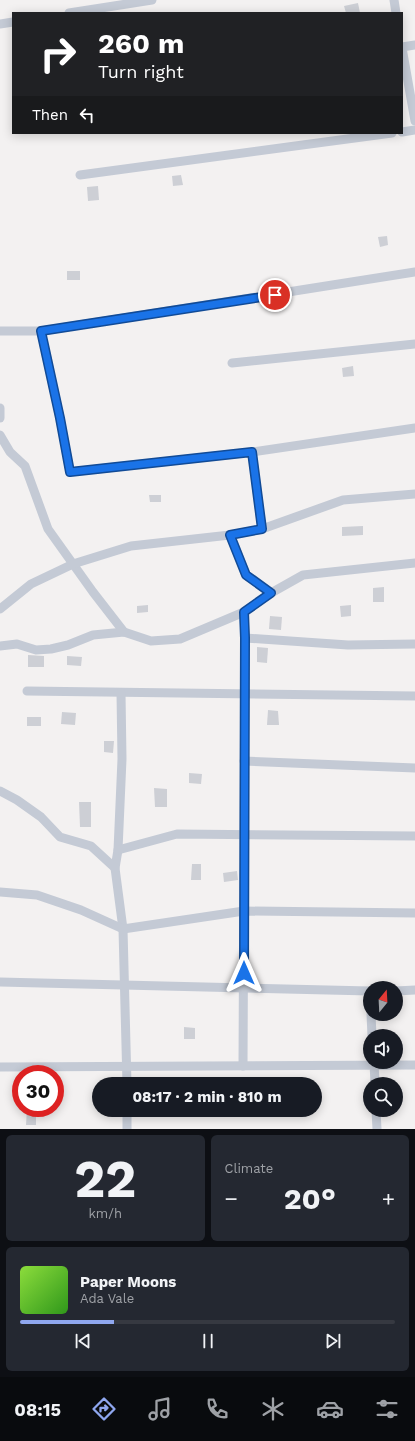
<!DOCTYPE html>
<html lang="en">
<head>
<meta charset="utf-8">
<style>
	:root { --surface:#171b24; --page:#242831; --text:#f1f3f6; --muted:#9ea1a6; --line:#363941; --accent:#8fa7ef }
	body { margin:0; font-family:"Work Sans",sans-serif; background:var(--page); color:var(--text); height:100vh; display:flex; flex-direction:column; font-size:15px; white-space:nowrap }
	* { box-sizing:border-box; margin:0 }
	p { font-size:13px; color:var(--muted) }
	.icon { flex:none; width:22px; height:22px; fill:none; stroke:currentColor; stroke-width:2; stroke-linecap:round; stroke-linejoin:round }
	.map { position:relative; height:1129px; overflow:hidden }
	.drawer { display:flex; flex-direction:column; gap:6px; padding:6px; background:#0d0f14; flex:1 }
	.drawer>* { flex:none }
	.hud { position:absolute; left:12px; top:12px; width:391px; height:122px; border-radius:0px; box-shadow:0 2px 10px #0003; background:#202124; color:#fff; overflow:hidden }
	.needle { width:26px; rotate:18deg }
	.tools { position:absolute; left:363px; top:981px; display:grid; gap:8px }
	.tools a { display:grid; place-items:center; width:40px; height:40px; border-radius:50%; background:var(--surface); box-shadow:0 2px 10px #0003; font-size:20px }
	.speed { position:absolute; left:12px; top:1065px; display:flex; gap:8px; font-size:20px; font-weight:700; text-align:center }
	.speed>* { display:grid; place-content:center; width:52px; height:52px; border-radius:50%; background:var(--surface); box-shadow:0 2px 10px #0003; line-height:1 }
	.speed .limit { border:6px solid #d22; background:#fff; color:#111 }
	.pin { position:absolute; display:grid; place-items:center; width:34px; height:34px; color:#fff; margin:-17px; border:2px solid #fff; border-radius:50%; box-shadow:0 1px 4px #0007 }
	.me { position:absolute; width:44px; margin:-22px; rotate:0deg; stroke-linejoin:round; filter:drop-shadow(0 0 3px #0008) }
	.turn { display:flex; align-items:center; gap:14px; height:84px; padding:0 20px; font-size:18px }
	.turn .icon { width:52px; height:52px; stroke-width:2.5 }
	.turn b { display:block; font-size:28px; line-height:34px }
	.then { display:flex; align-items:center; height:38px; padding:0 20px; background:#0003; gap:8px; font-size:15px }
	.big { font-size:30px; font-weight:700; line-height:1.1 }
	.drawer .tile { flex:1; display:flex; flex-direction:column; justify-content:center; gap:6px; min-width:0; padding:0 14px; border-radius:6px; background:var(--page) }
	.drawer .dial { align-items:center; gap:0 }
	.dial b { font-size:52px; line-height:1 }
	.song { display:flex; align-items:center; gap:12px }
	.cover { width:48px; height:48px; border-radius:6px; background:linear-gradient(135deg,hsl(90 70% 55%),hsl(110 70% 35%)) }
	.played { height:4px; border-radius:2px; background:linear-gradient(90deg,var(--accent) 25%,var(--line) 25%) }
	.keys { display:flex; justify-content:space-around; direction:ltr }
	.heat { display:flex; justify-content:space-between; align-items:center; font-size:22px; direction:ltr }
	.drawer .tiles { flex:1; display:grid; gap:6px; grid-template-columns:1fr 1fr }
	.tile:last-child { grid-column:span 2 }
	.trip { position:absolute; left:92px; top:1077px; width:230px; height:40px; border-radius:20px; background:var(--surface); box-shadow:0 2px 10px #0003; font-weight:700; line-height:40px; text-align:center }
	.tabs { display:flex; height:64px; justify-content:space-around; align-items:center; background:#090b0e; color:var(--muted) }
	.tabs .icon { width:28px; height:28px }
	.tabs .selected { color:var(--accent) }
	.tabs b { font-size:18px; color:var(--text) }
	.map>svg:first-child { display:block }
</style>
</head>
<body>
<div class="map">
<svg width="415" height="1129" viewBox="0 0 415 1129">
	<rect width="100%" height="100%" fill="#f3f1f1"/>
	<g fill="#cdcfd5">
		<polygon points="358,3 360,13 346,13 344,6"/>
		<polygon points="181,175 183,185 173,186 172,176"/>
		<polygon points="98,186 99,200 88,201 87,187"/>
		<polygon points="387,236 388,245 380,247 378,237"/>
		<rect x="67" y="271" width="13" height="9"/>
		<polygon points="353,366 354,376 343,377 342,368"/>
		<polygon points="149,495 161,495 161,502 150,502"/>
		<polygon points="363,526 363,535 342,536 342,527"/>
		<polygon points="384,587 384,602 373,602 373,588"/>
		<polygon points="148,605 148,612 137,613 137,606"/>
		<polygon points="351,605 351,616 341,617 340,606"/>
		<polygon points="270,616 282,617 281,630 269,629"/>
		<polygon points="257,647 268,648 267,663 257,662"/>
		<polygon points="28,655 44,656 44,667 28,667"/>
		<polygon points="67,656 82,657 81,666 67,665"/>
		<polygon points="268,710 278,711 279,725 267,725"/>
		<polygon points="62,712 76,713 75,725 61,724"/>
		<rect x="27" y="717" width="14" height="9"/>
		<polygon points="104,741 114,741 113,753 104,752"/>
		<polygon points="189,773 202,774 201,784 189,783"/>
		<polygon points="154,788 167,789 167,807 155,807"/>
		<polygon points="79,802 91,802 91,827 80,827"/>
		<polygon points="192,864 201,864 201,880 191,880"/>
		<polygon points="237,871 238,880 224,882 223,873"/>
		<polygon points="184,1027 195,1028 195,1039 184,1039"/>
		<polygon points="27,1108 36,1108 36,1125 26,1125"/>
	</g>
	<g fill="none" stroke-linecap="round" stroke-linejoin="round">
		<g stroke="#c4cad5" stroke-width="9">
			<polyline points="394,0 396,13"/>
			<polyline points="69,13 152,0"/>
			<polyline points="0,24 13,22"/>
			<polyline points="402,47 415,45"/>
			<polyline points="402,48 415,121"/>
			<polyline points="402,132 415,130"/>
			<polyline points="80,175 392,133"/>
			<polyline points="0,331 41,331 415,272"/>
			<polyline points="41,331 60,418 70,472 252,452 415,428"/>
			<polyline points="232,363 415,344"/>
			<polyline points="0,408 0,418"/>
			<polyline points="0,435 10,452 25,466 48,529 93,592 124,632"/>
			<polyline points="252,452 262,529"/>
			<polyline points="271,593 246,575 230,535 262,529 343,500 415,494"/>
			<polyline points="0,609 31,584 73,564 131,546 230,535"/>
			<polyline points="245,638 348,645 415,644"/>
			<polyline points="0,646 17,644 36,650 51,649 68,645 93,635 124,632 151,641 180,639 244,612 271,593 303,575 415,563"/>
			<polyline points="27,691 415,696"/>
			<polyline points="121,693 122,759 118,850 115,868 123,929 127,1084"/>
			<polyline points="244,761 415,768"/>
			<polyline points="0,791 17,800 41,817 60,837 91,846 115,868"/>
			<polyline points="118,850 177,834 415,836"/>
			<polyline points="0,892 37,895 81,910 123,929 244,911 415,913"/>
			<polyline points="0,982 370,991"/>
			<polyline points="396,991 415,990"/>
			<polyline points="371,1014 372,1036"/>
			<polyline points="374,1062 375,1084"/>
			<polyline points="243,1066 245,638 244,612"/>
			<polyline points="0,1067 415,1065"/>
			<polyline points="127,1110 127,1129"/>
			<polyline points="376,1110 377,1129"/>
		</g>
	</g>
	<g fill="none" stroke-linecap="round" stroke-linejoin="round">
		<g stroke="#114b97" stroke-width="10">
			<polyline id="route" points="244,973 245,638 244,612 271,593 246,575 230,535 262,529 252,452 70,472 60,418 41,331 275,295"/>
		</g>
		<use href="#route" stroke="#1a73e8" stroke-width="7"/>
	</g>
</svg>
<div class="tools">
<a><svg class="needle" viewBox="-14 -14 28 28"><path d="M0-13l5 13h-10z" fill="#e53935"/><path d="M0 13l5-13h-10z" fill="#9ea1a6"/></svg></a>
<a><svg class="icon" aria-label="sound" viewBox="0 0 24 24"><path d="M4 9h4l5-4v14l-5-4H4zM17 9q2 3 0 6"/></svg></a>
<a><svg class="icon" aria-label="search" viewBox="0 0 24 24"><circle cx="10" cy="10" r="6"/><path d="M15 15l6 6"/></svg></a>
</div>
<div class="speed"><div class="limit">30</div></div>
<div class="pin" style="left:275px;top:295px;background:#d93025"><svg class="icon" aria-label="arrive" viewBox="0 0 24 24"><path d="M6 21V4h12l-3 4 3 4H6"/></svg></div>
<svg class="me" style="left:244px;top:973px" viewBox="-20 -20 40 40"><path d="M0-17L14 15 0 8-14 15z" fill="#1a73e8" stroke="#fff" stroke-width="4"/></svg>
<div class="trip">08:17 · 2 min · 810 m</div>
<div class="hud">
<div class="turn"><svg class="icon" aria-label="right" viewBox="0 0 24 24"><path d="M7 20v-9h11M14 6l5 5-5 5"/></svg><div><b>260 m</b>Turn right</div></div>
<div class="then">Then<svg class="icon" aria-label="left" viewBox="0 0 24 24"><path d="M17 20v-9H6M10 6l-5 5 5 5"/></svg></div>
</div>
</div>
<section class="drawer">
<div class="tiles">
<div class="tile dial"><b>22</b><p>km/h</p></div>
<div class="tile"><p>Climate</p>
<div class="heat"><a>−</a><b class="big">20°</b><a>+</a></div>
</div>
<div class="tile">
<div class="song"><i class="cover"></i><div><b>Paper Moons</b><p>Ada Vale</p></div></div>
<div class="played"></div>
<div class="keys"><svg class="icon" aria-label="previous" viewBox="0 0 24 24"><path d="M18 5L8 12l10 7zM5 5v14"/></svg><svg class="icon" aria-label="pause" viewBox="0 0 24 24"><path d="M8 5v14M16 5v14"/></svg><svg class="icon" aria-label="next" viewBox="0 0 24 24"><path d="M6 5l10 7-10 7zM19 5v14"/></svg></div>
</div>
</div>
</section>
<nav class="tabs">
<b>08:15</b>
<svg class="icon selected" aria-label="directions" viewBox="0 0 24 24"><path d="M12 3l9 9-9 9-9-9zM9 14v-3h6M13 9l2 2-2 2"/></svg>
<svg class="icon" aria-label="music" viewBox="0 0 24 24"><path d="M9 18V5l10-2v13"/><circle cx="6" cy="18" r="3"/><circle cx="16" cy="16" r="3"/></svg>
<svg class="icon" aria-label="phone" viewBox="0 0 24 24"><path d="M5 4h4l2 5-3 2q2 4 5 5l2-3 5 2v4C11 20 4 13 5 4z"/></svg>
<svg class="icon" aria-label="climate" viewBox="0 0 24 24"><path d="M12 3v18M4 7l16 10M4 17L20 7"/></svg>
<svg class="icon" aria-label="car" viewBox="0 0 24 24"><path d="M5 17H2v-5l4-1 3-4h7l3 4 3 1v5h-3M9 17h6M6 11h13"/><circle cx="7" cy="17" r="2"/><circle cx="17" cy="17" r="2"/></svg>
<svg class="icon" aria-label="filters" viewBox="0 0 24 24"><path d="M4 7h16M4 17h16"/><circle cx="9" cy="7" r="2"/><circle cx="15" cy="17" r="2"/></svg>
</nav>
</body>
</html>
